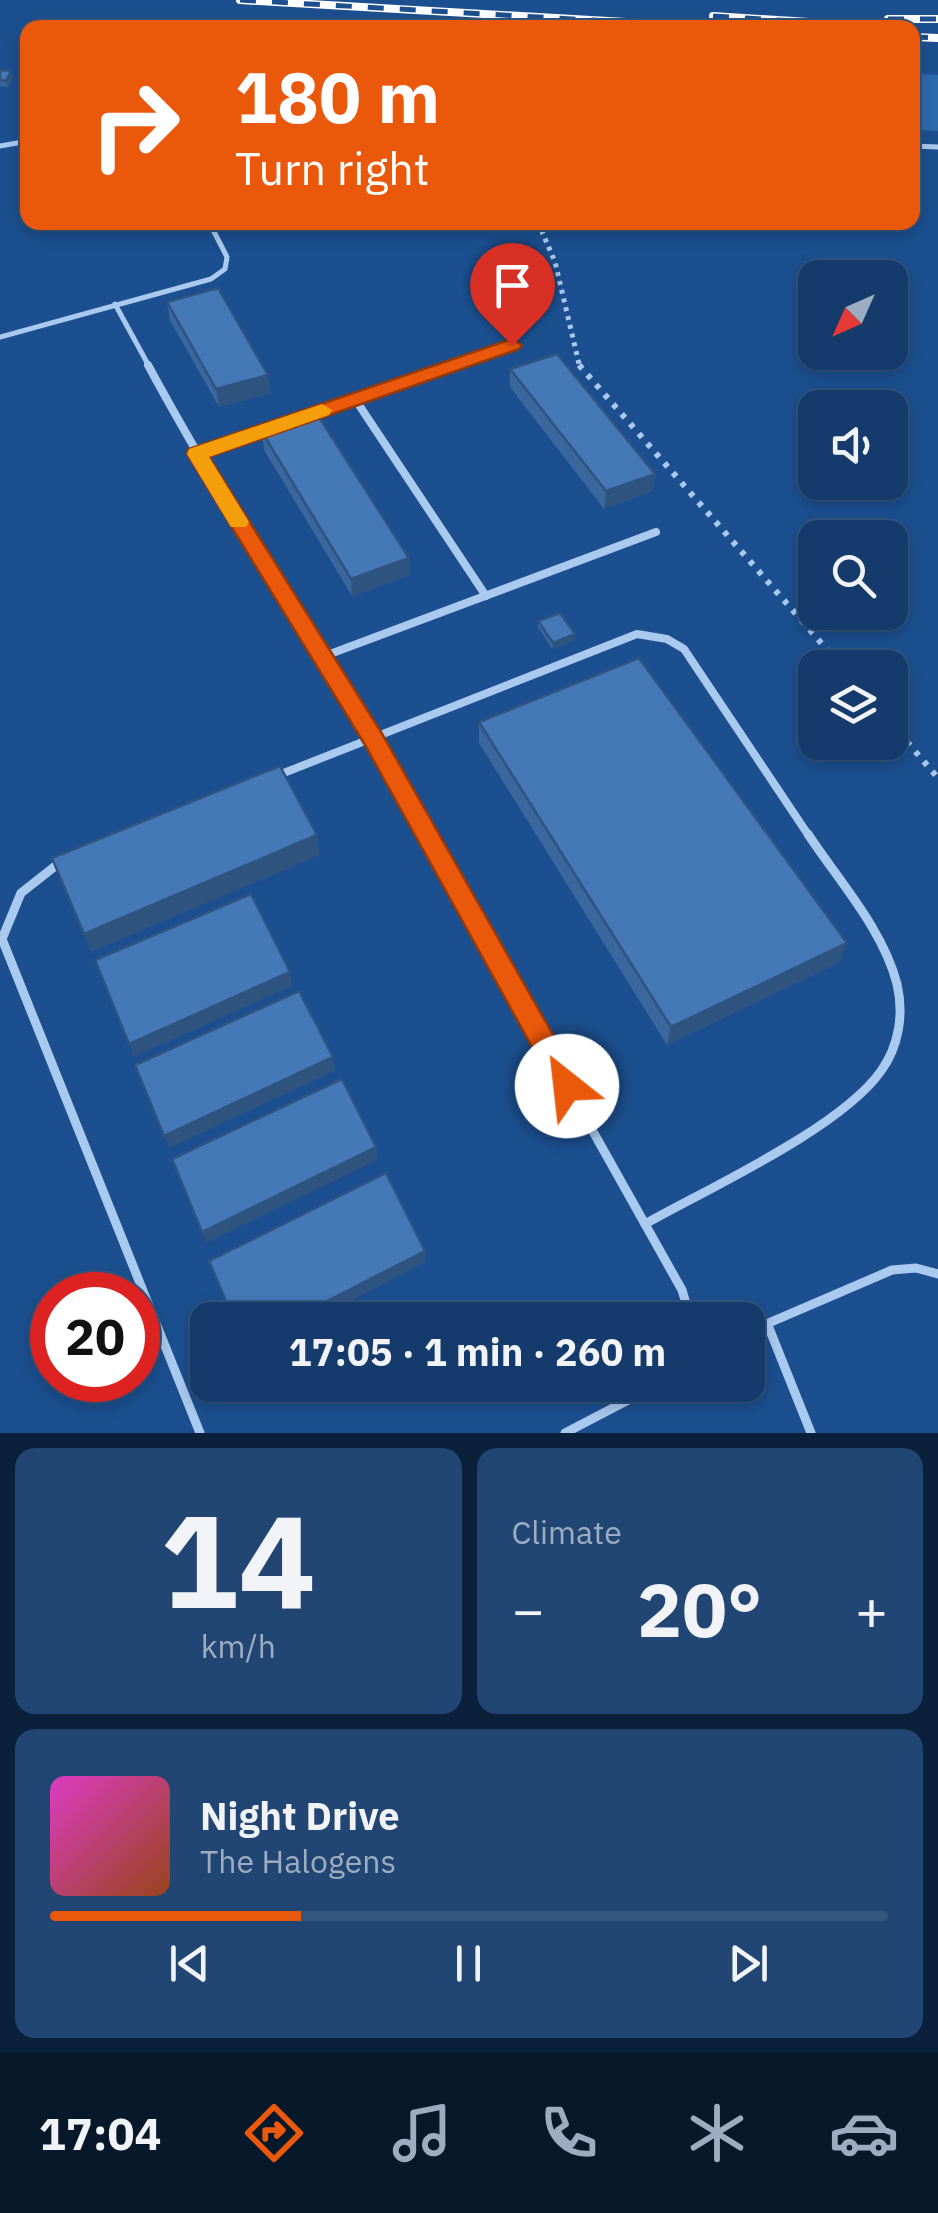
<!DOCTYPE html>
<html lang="en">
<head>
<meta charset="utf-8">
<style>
	:root { --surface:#143b6b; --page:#214673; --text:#f1f3f6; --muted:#9dadc1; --line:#33557e; --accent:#ea580c }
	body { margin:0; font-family:"IBM Plex Sans",sans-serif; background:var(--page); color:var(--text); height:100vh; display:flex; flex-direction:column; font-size:38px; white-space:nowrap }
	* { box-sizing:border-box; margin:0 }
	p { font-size:32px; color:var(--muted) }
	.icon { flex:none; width:55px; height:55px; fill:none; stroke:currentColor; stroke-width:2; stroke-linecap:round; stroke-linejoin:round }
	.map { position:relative; height:1433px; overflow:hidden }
	.details { display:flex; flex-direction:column; gap:15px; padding:15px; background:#0b203b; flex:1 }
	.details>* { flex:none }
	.banner { position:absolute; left:20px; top:20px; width:900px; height:210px; border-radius:20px; box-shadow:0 5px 15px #0003,0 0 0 2px var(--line); background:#ea580c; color:#fff; overflow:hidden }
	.needle { width:65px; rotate:225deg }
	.fabs { position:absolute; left:798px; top:260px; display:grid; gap:20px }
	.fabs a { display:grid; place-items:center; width:110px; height:110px; border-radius:20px; background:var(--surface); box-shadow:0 5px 15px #0003,0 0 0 2px var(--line); font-size:50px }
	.speed { position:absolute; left:30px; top:1272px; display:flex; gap:20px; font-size:50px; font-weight:700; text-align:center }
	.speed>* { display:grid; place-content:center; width:130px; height:130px; border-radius:50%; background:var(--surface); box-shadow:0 5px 15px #0003,0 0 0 2px var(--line); line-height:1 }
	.speed .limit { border:15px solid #d22; background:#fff; color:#111 }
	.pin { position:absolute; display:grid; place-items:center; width:85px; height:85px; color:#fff; margin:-102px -42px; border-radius:50% 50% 50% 0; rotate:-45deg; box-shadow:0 0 10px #0007 }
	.pin .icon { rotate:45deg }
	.me { position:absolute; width:110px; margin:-55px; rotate:331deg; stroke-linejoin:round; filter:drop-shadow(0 0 8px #0008) }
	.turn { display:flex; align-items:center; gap:35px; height:210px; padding:0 50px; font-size:45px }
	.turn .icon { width:130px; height:130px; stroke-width:2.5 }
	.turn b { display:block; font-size:70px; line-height:85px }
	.big { font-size:75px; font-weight:700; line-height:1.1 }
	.details .tile { flex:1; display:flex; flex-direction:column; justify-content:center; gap:15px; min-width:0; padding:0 35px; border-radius:20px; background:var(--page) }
	.details .dial { align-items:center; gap:0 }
	.dial b { font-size:130px; line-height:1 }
	.song { display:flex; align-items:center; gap:30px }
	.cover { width:120px; height:120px; border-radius:15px; background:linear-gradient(135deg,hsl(310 70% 55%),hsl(20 70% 35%)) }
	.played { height:10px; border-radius:5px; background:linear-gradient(90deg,var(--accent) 30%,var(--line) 30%) }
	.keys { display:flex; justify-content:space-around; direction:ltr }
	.heat { display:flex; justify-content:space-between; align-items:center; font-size:55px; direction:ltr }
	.details .tiles { flex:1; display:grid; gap:15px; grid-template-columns:1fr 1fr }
	.tile:last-child { grid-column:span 2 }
	.trip { position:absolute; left:190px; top:1302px; width:575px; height:100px; border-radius:20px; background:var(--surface); box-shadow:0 5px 15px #0003,0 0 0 2px var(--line); font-weight:700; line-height:100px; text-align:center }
	.tab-bar { display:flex; height:160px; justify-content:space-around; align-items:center; background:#08182b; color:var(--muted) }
	.tab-bar .icon { width:70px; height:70px }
	.tab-bar .current { color:var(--accent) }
	.tab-bar b { font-size:45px; color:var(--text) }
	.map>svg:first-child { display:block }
</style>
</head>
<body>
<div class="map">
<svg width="938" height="1433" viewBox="0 0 938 1433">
	<rect width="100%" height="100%" fill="#1b4f8f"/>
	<polygon fill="#2e69ad" points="913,73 938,75 938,131 913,130"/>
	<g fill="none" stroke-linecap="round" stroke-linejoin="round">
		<g stroke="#a9c9ee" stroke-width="5" stroke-dasharray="4 5" stroke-linecap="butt">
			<path d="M359,28C394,19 439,26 477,23"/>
			<polyline points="538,222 555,262 580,368"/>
		</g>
		<g stroke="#a9c9ee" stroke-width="6" stroke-dasharray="5 8" stroke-linecap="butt">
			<polyline points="579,365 843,668"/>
			<polyline points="890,722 938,778"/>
		</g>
		<g stroke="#a9c9ee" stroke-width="5">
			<polyline points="0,146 28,141"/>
			<polyline points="912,146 938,147"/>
			<polyline points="115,304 150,368"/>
			<polyline points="0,337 211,279 225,269 227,257 209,222"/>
			<polyline points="446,368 512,345"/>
		</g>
		<g stroke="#a9c9ee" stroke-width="8">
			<path d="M148,365C235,526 338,677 427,836"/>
			<polyline points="355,399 486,596"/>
			<polyline points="196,454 453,365"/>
			<polyline points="322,657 656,532"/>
			<polyline points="276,776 637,634 667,639 684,649 809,836"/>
		</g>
		<g stroke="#a9c9ee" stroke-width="9">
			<polyline points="426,834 682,1290 691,1320"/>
			<polyline points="63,860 21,893 2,939 200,1433"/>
			<path d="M645,1224C709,1188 841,1128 881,1071C899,1046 904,1014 897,984C883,929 838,880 808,834"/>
			<polyline points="769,1328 811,1433"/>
			<polyline points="748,1332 892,1270 916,1268 938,1274"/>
			<polyline points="565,1433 657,1385"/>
		</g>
		<g stroke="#fff" stroke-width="8">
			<g id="rail">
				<polyline points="240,0 731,28"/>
				<polyline points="713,16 904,28"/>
				<polyline points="888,19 938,19"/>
				<polyline points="912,37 938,38"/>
			</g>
		</g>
		<use href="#rail" stroke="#1b4f8f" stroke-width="5" stroke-dasharray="16" stroke-linecap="butt"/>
	</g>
	<g fill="#3a679d">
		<polygon points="0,70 11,71 13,77 8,87 0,86"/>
		<polygon points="167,302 271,393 219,407 170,320"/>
		<polygon points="510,369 655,474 652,491 604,509 510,387"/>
		<polygon points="262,432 409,558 410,575 352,596 264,450"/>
		<polygon points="538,621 575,640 552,649 538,627"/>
		<polygon points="479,722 840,962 667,1045 479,743"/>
	</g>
	<g fill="#305480">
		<polygon points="11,71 13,77 8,87 6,81"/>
		<polygon points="268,375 271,393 219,407 216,389"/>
		<polygon points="655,474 652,491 604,509 606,491"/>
		<polygon points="409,558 410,575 352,596 351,579"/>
		<polygon points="575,634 575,640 552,649 553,643"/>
		<polygon points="317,835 320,855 91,952 84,934"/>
		<polygon points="847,943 840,962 667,1045 671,1027"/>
		<polygon points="290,972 292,986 134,1057 129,1044"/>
		<polygon points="333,1057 335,1071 169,1148 164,1136"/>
		<polygon points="376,1147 377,1160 206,1243 202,1232"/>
		<polygon points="425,1251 426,1262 313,1320 290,1320"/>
	</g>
	<g fill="#4478b7" stroke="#305480" stroke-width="2.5">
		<polygon points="0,70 11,71 6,81 0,80"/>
		<polygon points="218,288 268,375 216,389 167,302"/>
		<polygon points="557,354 655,474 606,491 510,369"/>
		<polygon points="317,414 409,558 351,579 262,432"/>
		<polygon points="560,613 575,634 553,643 538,621"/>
		<polygon points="639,658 847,943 671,1027 479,722"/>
		<polygon points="280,766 317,835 84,934 52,858"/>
		<polygon points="251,894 290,972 129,1044 95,960"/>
		<polygon points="299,991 333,1057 164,1136 135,1065"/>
		<polygon points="342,1079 376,1147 202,1232 172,1159"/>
		<polygon points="386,1173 425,1251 290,1320 234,1320 209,1261"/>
	</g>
	<polygon fill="#ea580c" stroke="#983908" stroke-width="2.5" points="512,339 522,345 519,349 209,457 381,732 577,1077 581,1086 577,1094 567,1098 558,1094 365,745 187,454 189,449"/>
	<polygon fill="#f59e0b" points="322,404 332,410 329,415 209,457 249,522 246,527 231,527 187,454 189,449"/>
</svg>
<div class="fabs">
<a><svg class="needle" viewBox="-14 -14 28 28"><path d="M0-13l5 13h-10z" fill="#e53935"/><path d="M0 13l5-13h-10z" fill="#9dadc1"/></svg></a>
<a><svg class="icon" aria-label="sound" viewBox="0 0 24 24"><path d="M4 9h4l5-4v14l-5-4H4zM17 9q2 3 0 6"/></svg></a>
<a><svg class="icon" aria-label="search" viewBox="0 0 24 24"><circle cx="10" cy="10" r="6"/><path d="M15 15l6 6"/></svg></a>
<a><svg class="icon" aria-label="layers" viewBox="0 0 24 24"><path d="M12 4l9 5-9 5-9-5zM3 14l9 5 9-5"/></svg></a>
</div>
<div class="speed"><div class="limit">20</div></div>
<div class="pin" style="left:512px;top:345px;background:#d93025"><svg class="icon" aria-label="arrive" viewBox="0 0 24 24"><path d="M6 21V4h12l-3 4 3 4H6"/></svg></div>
<svg class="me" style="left:567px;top:1086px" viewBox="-20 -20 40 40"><circle r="19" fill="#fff"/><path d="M0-13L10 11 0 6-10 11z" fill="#ea580c"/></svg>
<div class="trip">17:05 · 1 min · 260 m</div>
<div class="banner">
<div class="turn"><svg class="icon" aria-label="right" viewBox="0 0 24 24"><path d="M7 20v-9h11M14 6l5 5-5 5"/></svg><div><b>180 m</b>Turn right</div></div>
</div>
</div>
<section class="details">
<div class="tiles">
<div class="tile dial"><b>14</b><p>km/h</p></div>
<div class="tile"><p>Climate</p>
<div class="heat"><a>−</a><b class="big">20°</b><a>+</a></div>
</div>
<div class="tile">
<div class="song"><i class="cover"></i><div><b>Night Drive</b><p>The Halogens</p></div></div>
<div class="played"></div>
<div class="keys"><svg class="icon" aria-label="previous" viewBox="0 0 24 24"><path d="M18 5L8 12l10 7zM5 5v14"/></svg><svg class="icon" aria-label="pause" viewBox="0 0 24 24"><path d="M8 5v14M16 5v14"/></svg><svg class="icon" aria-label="next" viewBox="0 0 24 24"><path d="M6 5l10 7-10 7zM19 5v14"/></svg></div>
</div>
</div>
</section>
<nav class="tab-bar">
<b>17:04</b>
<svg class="icon current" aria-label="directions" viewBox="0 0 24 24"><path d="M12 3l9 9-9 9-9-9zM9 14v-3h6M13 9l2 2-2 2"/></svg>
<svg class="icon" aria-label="music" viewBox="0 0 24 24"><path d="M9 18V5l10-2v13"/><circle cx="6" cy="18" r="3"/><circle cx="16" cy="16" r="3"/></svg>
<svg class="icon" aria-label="phone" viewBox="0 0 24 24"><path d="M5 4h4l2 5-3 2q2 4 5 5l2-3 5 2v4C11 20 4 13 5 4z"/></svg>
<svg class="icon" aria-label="climate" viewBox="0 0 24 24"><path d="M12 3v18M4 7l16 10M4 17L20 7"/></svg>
<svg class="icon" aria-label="car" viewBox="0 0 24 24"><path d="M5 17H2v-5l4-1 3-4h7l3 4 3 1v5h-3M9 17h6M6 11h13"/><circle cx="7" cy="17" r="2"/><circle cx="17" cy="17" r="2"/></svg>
</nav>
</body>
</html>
